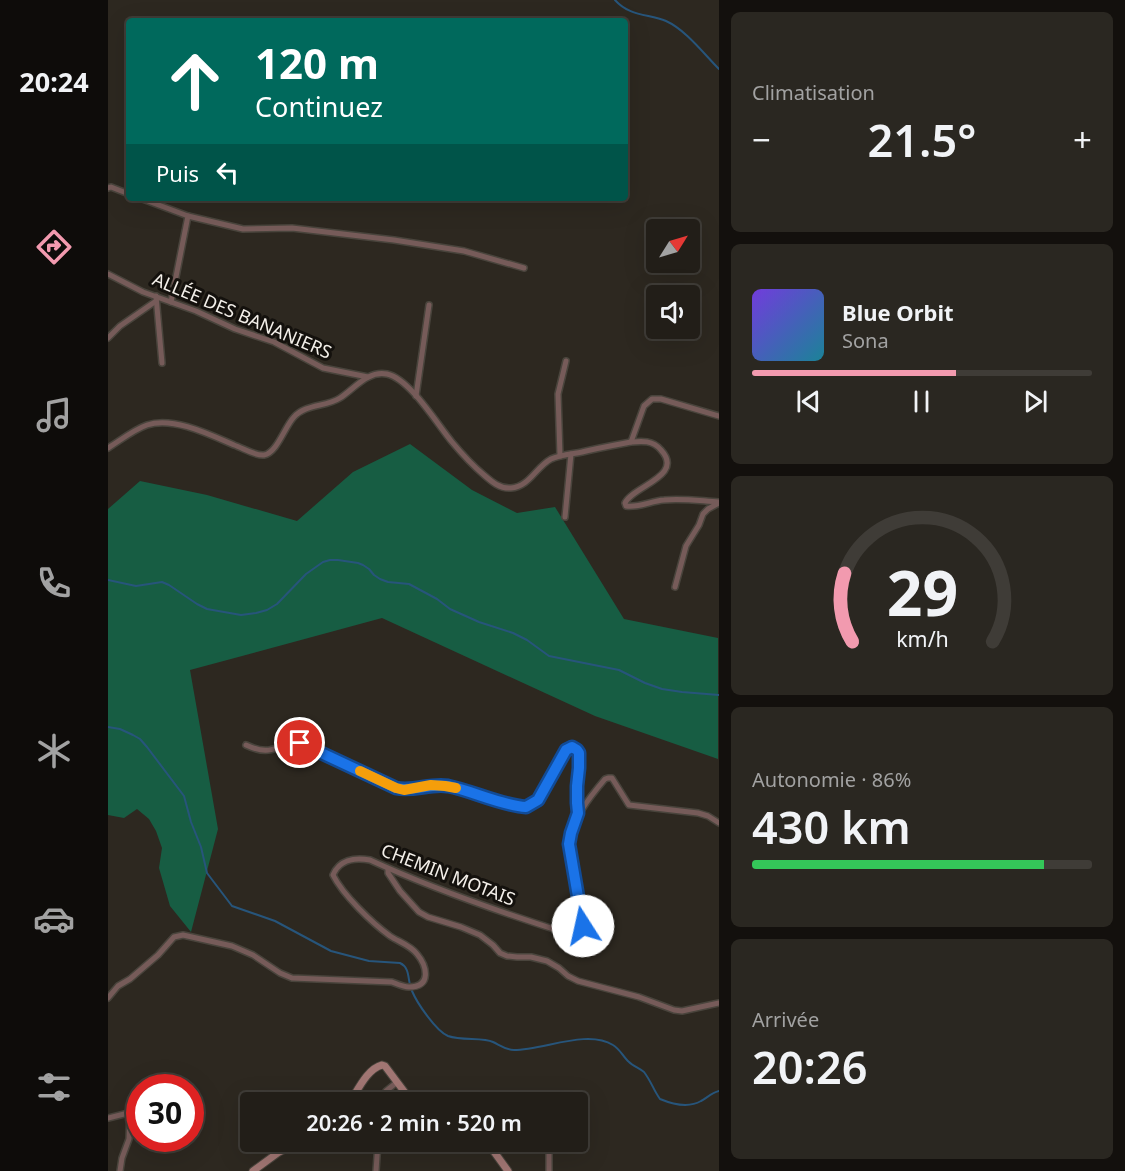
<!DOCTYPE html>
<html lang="fr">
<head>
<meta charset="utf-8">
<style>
	:root { --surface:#221e18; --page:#2a2721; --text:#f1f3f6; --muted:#a2a2a2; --line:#3f3c37; --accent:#f29aaf }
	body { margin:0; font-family:"Noto Sans",sans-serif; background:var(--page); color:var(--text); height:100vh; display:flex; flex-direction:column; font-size:22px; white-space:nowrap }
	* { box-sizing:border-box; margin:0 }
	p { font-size:20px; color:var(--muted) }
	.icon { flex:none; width:33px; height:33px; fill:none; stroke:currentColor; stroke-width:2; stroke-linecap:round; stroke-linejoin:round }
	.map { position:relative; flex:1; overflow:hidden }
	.drawer { display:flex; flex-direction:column; gap:12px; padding:12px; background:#13100d; width:406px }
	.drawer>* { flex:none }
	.hud { position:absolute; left:18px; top:18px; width:502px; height:183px; border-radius:6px; box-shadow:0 6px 24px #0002,0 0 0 2px var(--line); background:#00695c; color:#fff; overflow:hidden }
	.needle { width:39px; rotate:53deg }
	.fabs { position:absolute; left:538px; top:219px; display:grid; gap:12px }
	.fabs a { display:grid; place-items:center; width:54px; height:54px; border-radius:6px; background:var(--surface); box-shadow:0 6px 24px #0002,0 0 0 2px var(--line); font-size:30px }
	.speed { position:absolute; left:18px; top:1074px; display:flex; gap:12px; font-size:30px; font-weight:700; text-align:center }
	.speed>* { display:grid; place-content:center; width:78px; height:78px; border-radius:50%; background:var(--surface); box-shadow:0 6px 24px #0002,0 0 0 2px var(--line); line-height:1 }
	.speed .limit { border:9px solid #d22; background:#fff; color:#111 }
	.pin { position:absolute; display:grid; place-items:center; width:51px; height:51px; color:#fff; margin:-26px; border:3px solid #fff; border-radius:50%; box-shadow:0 2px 6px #0007 }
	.me { position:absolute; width:66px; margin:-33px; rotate:350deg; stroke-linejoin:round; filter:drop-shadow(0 0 4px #0008) }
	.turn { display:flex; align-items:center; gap:21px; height:126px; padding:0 30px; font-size:27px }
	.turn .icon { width:78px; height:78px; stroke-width:2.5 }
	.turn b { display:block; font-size:42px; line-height:51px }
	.then { display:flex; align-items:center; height:57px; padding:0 30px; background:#0003; gap:12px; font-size:22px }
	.big { font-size:45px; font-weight:600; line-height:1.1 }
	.drawer .widget { flex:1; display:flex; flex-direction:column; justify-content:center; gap:9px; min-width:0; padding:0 21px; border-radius:9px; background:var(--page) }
	.drawer .dial { align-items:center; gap:0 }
	.dial svg { height:156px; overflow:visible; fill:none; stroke:var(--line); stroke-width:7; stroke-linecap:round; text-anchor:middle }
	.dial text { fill:var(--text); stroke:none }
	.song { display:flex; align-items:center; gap:18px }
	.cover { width:72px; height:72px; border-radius:9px; background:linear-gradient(135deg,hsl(260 70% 55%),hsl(190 70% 35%)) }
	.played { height:6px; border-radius:3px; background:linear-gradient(90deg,var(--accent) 60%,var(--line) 60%) }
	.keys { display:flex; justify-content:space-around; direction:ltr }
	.heat { display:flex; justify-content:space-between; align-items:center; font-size:33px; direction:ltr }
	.charge { height:9px; border-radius:4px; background:linear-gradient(90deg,#34c759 86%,var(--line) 0) }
	.trip { position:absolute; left:132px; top:1092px; width:348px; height:60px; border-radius:6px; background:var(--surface); box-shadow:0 6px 24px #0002,0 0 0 2px var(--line); font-weight:600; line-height:60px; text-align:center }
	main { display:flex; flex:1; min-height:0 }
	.tabs { display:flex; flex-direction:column; width:108px; justify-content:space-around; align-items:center; background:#0e0c0a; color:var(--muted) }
	.tabs .icon { width:42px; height:42px }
	.tabs .active { color:var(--accent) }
	.tabs b { font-size:27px; color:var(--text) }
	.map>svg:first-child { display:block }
</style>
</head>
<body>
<main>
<nav class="tabs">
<b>20:24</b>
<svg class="icon active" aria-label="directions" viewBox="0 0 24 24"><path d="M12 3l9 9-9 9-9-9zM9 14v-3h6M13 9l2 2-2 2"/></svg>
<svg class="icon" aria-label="music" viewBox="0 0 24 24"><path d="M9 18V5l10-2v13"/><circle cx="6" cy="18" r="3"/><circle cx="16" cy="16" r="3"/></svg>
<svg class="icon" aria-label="phone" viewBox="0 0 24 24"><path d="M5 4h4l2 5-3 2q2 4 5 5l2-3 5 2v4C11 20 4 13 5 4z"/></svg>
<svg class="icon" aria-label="climate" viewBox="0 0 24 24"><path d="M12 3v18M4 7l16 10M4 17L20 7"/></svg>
<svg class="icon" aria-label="car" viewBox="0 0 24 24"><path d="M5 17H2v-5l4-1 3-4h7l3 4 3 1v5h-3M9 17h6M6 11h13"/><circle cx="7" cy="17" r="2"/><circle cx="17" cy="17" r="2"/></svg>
<svg class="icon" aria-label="filters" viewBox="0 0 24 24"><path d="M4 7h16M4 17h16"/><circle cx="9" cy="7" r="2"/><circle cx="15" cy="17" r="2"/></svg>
</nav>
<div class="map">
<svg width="611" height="1171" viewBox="0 0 611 1171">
	<rect width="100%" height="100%" fill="#2d2820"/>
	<polygon fill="#175d43" points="302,444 364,490 409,513 447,507 516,619 610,638 610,759 487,716 274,618 82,670 110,829 83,932 62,906 51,868 54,848 48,831 41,819 29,809 16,818 0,815 0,509 32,481 99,495 189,521 245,472"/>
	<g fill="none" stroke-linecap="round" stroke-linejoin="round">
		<g stroke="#27557b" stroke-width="2">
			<path d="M507,0C521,16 540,14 558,21C578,30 596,54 611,69"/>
			<polyline points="0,580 28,586 54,582 61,585 89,604 99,609 133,615 148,613 159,610 169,604 198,574 215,562 222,560 230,560 250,563 255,565 261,569 266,575 272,579 280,582 301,584 329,599 342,609 371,622 405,633 419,640 441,656 511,670 537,683 554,689 574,692 611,695"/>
			<path d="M0,727L12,729L25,735L32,739L39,747L76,796L83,822L93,847L99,873L124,906L167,921L223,951L261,961L292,963C303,968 299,981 304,991C309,1003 328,1031 340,1036C354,1041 375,1037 385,1042C393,1046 398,1050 406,1050C436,1050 479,1029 505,1045C512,1049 515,1057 521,1062C525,1066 531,1068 536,1072C543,1081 546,1091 552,1099C564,1104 581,1108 593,1101C599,1098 603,1093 611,1091"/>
		</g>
		<g stroke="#49443c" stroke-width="8">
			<g id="minor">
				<polyline points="0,188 3,187 21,194"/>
				<polyline points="32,198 80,216 135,229 184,228 286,240 356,251 416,268"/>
				<polyline points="0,274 35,292 88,311 127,329 166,342 215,368 260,377"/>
				<polyline points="48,296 54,363"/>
				<polyline points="63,302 80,216"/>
				<polyline points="0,338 12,326 48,301"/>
				<polyline points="308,396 321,305"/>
				<polyline points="523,442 536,406 544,399 553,399 611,416"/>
				<path d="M0,448C13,440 25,430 39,425C65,416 103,435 126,445C135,448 147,456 156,455C169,453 177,426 186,417C197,404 218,407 232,398C246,389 260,370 279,374C302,379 329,424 344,442C354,454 364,465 376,475C384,482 392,489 403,488C421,487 428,467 443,459C452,455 464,454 474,452C490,448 507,445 523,442C534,441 545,440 553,450C577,476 525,486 517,503L518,506C531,508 543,501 556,500C574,498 593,501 611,502"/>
				<polyline points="452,456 450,394 458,361"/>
				<polyline points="457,517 463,454"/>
				<polyline points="567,587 578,546 591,525 595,514 600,509 611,503"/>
				<path d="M138,745C166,758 167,743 192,743L288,788C305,792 322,783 340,786C366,791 391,805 418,807L430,800L455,754L458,750L464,747L469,750L471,753V768L469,786L470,813"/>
				<polyline points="280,869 280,873 292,891 311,912 320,917 353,927 372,935 385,945 392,953 399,956 409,957 423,957 439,961 451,968 460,976 470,981 531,997 566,1010 574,1011 611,1003"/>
				<path d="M0,998L10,986L22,979L50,955L66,937L75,935L124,946L145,955L172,973L184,978L284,982C289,984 295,987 301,987C324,987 319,966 309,954C302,945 291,942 282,936C264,923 235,895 225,875C231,860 246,857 262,860C325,889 392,912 458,933C466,934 470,932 475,926L461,844C465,818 480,799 497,779L500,778H504L519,802L521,805L590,813L600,816L611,823"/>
				<polyline points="274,1102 278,1091 288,1083"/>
				<polyline points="0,1118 32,1110"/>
				<polyline points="12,1171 14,1158 21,1139 22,1112"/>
				<polyline points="268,1171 270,1142"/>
				<polyline points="441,1171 441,1142"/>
			</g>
		</g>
		<g stroke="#49443c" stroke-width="9">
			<g id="secondary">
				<path d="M242,1102C250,1090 259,1069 274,1065L277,1066L304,1102"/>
				<polyline points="379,1142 400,1171"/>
				<polyline points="145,1171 171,1152 191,1142"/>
			</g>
		</g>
		<use href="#minor" stroke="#765b59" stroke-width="5"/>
		<use href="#secondary" stroke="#a17673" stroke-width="7"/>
	</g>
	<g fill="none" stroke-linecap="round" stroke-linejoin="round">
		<g stroke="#114b97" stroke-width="15">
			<path id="route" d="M192,743L288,788C305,792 322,783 340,786C365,791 392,805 418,807L430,800L458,750L464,747L469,750L471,753V768L469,786V803L470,813L463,833L461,844L475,926"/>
		</g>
		<use href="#route" stroke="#1a73e8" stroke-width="10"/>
		<polyline stroke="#f59e0b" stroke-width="10" points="252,771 288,788 296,790 323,785 337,786 348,788"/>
	</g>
	<g text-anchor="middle" stroke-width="6" stroke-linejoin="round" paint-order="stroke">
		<g font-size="18" fill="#f4f0ea" stroke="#14110d">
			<text transform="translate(134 316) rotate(23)" y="6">ALLÉE DES BANANIERS</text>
			<text transform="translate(340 875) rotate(21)" y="6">CHEMIN MOTAIS</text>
		</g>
	</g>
</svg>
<div class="fabs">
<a><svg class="needle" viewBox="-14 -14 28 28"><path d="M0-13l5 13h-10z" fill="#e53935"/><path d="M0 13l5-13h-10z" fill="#a2a2a2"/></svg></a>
<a><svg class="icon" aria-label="sound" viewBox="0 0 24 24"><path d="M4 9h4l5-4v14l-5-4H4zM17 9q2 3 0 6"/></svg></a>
</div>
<div class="speed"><div class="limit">30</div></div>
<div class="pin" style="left:192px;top:743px;background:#d93025"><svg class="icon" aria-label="arrive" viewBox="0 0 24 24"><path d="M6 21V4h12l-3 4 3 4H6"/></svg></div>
<svg class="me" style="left:475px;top:926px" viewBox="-20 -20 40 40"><circle r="19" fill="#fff"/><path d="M0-13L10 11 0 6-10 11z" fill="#1a73e8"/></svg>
<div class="trip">20:26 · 2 min · 520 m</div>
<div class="hud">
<div class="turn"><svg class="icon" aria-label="ahead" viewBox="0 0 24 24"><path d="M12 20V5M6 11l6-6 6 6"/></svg><div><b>120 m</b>Continuez</div></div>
<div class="then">Puis<svg class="icon" aria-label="left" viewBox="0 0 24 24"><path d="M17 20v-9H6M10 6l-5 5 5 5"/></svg></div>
</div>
</div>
<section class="drawer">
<div class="widget"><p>Climatisation</p>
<div class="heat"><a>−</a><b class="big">21.5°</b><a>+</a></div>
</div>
<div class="widget">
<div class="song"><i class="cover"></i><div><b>Blue Orbit</b><p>Sona</p></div></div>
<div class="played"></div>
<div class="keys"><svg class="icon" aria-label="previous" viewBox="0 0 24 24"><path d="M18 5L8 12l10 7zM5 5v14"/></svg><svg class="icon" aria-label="pause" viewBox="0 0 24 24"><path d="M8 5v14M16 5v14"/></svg><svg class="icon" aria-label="next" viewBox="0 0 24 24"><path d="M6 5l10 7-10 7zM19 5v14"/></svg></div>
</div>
<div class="widget dial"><svg viewBox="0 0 100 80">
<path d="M14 69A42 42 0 1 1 86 69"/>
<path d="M14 69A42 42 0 0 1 10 34" stroke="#f29aaf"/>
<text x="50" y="56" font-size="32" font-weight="700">29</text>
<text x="50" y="72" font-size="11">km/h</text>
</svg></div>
<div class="widget"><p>Autonomie · 86%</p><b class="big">430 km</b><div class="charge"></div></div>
<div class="widget"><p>Arrivée</p><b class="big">20:26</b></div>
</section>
</main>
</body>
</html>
